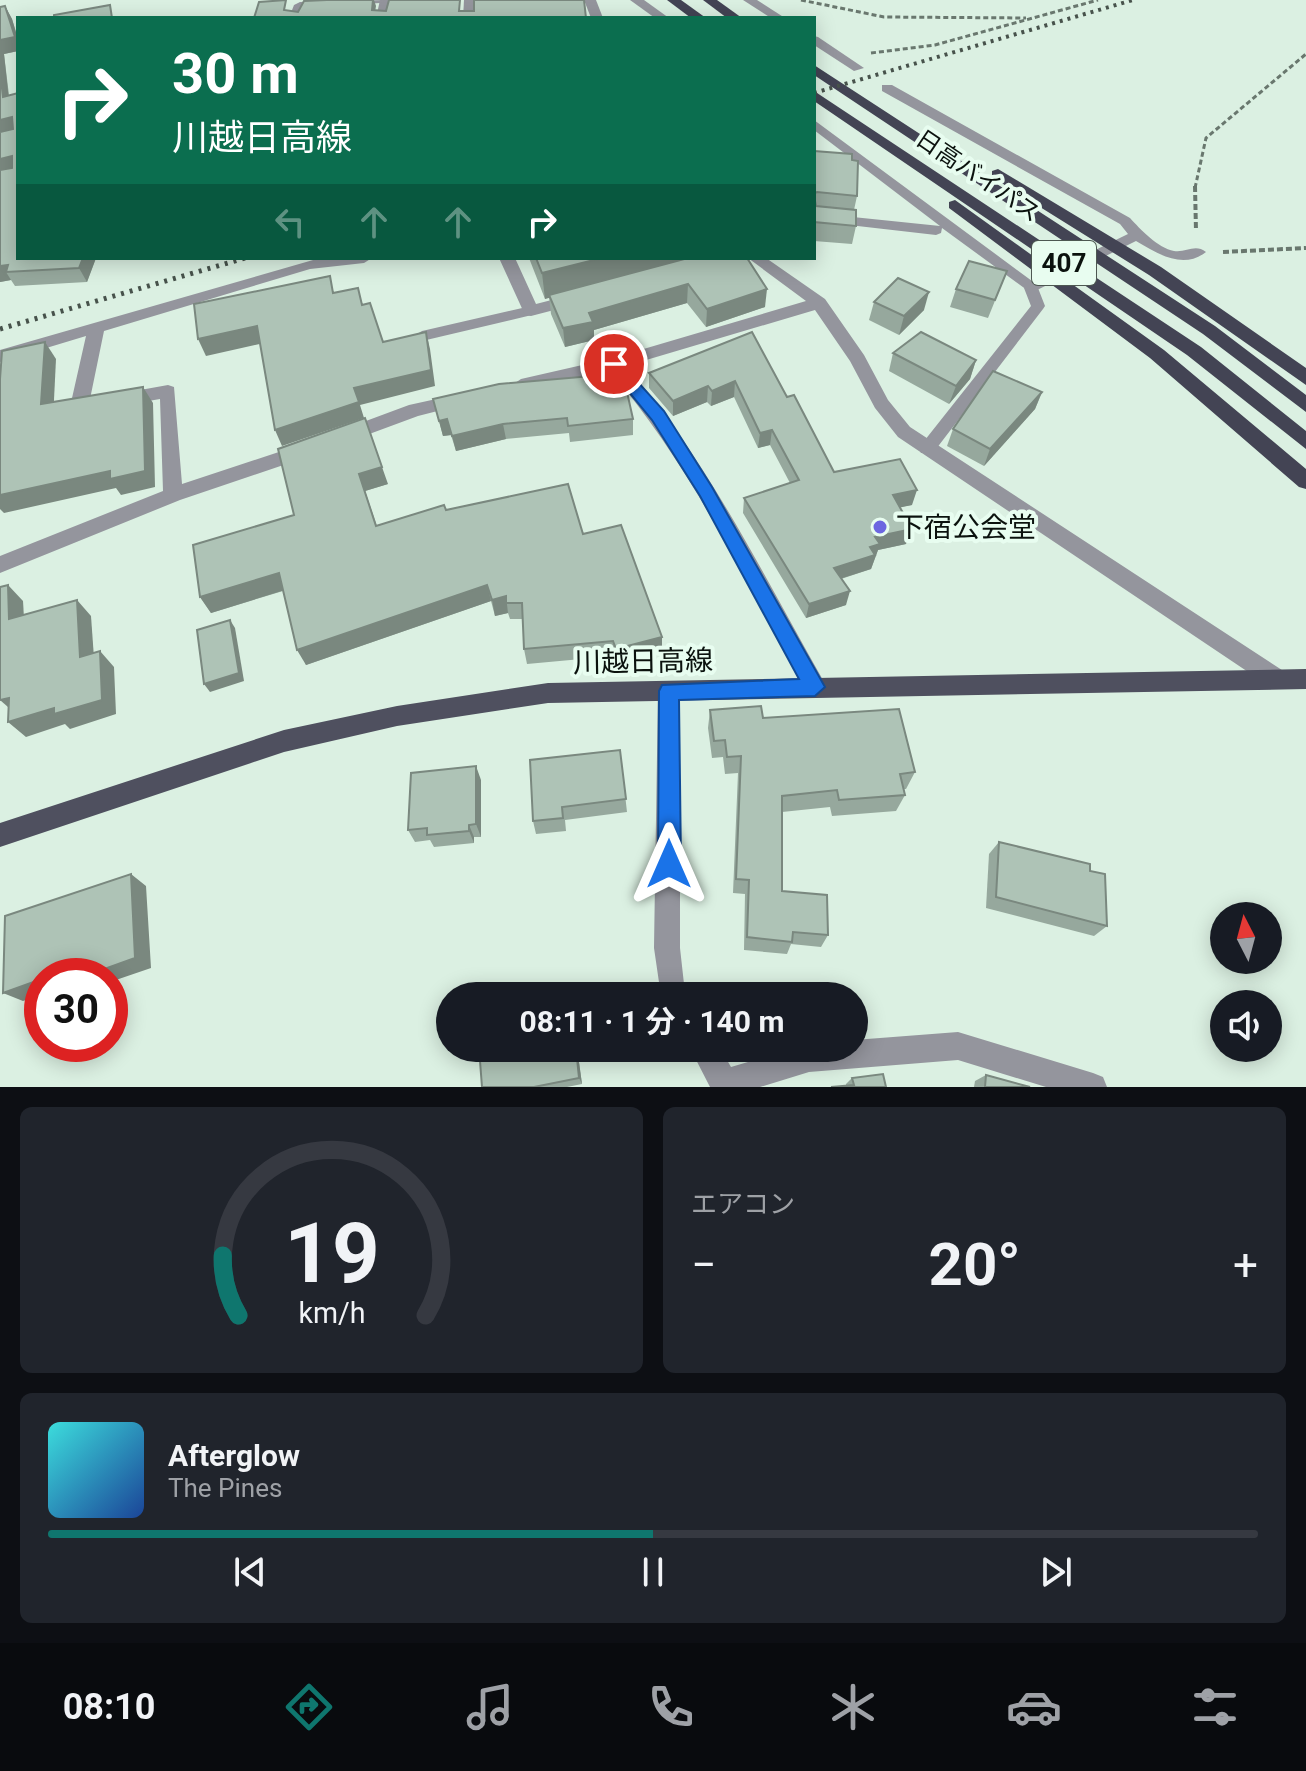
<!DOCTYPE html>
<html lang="ja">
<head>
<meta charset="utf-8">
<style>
	:root { --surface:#171b24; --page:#20242c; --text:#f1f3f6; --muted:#9ea1a6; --line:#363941; --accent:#0f766e }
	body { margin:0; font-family:Roboto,"Noto Sans JP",sans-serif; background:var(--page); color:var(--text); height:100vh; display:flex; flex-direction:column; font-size:30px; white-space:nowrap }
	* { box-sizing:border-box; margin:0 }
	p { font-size:26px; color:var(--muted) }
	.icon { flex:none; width:44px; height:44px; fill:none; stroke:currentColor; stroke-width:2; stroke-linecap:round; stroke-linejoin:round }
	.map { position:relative; height:1087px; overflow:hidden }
	.drawer { display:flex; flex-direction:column; gap:20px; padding:20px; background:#0d0f14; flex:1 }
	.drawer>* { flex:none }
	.hud { position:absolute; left:16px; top:16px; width:800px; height:244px; border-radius:0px; box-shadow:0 4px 20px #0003; background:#0b6e4f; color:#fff; overflow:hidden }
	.needle { width:52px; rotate:354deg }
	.fabs { position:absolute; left:1210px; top:902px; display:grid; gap:16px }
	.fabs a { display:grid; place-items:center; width:72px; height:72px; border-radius:50%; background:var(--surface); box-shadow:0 4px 20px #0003; font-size:40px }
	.speed { position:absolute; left:24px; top:958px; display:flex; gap:16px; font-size:40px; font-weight:700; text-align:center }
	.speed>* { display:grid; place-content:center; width:104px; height:104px; border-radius:50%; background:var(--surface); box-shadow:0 4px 20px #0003; line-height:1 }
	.speed .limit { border:12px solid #d22; background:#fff; color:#111 }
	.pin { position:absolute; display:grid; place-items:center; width:68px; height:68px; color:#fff; margin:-34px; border:4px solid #fff; border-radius:50%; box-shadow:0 2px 8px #0007 }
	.me { position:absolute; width:88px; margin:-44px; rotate:0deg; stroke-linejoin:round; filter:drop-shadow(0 0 6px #0008) }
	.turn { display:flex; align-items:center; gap:28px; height:168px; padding:0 24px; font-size:36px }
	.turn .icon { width:104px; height:104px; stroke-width:2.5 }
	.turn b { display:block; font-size:56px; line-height:68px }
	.lanes { display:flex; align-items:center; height:76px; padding:0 24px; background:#0003; justify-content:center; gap:40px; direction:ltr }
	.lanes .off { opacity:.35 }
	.big { font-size:60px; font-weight:700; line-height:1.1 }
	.drawer .tile { flex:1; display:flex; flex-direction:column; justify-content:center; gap:12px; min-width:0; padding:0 28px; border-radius:12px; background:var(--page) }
	.drawer .dial { align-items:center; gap:0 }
	.dial svg { height:208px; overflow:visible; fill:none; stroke:var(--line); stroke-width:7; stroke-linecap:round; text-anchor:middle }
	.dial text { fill:var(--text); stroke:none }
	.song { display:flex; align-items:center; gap:24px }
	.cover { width:96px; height:96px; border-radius:12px; background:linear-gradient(135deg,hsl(180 70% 55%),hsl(220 70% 35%)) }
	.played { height:8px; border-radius:4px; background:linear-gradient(90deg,var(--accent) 50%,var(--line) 50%) }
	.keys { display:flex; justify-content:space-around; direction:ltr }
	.heat { display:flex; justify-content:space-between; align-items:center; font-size:44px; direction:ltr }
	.drawer .tiles { flex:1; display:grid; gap:20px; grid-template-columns:1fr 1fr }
	.tile:last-child { grid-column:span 2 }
	.trip { position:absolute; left:436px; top:982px; width:432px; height:80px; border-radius:40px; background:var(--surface); box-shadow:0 4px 20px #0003; font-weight:700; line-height:80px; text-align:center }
	.menu { display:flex; height:128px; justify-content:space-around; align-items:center; background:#090b0e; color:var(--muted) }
	.menu .icon { width:56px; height:56px }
	.menu .current { color:var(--accent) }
	.menu b { font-size:36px; color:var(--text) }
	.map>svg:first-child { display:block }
</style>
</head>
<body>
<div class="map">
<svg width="1306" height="1087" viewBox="0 0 1306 1087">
	<rect width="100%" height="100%" fill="#dbf0e2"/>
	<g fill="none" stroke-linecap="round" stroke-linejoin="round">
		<g stroke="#69776e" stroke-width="3" stroke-dasharray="5 3" stroke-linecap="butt">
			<polyline points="801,0 884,17 1026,18"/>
			<polyline points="871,53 935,45 1098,0"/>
			<polyline points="1195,188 1206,138 1306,54"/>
		</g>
		<g stroke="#69776e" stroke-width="4" stroke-dasharray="6 3" stroke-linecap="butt">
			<polyline points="1195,186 1196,231"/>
			<polyline points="1223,252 1306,248"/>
		</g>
		<g fill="#94959d" fill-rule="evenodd">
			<polygon points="380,0 390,0 386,18 376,18"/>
			<polygon points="464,0 474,0 473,18 463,18"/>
			<polygon points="1031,283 1038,288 1045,306 1043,309 933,453 921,453 919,449 921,445 1031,306 1024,288"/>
			<polygon points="531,306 538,311 536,314 422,341 414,336 422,331"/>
		</g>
		<g fill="#94959d" fill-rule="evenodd">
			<polygon points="386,0 380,3 305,8 301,18 289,18 294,5 300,2"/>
			<polygon points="584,0 596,0 603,18 591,18"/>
			<polygon points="630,0 644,0 669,18 655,18"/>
			<polygon points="743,0 757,0 785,18 771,18"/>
			<polygon points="814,36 818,37 864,68 854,71 814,45"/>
			<path d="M882,85H892L1130,218C1140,229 1158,248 1174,251C1186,253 1195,243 1206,252C1183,270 1158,254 1136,241L1031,293L942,228L941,233L936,235L814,221V213L940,226L814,130V120L1032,281L1128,234L1120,224L882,91Z"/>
			<polygon points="320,258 372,258 364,263 310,269 104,331 90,399 168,385 174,387 182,484 303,444 310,446 312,451 310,456 180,500 0,573 0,556 163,491 160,399 79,413 73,411 70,407 86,336 0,362 0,350"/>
			<polygon points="499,258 515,258 536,304 575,294 583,299 581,303 531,316 525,315"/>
			<path d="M748,258H766L825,299L864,355L888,400L910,427L1285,672L1288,679L1285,686L1277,689L1269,686L898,437L875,408L850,361L815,310L626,366C707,459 762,573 823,680L826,687L823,694L815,697L807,694C747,583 692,467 610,371L521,391L512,385L521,379L613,358L806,301Z"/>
			<polygon points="459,394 465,396 468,400 465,404 418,416 345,443 336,436 339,431 409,405"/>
			<polygon points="669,681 677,684 680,691 680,948 684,984 690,996 661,996 654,948 658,691 661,684"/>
			<polygon points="958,1032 1093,1073 1103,1077 1107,1087 1046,1087 958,1060 809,1072 760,1087 710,1087 690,1048 720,1048 731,1067 796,1048 854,1048 854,1040"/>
		</g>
		<polygon fill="#4f505f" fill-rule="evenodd" points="1306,669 1306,689 548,703 397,726 284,752 0,847 0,823 284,730 397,706 548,683"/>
		<g fill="#434454" fill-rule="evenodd">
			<polygon points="667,0 681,0 706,18 691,18"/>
			<polygon points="703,0 717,0 742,18 727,18"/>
			<polygon points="814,65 1215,326 1306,395 1306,412 1203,334 814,75"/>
			<polygon points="814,91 1201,347 1306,431 1306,449 1187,355 814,101"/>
			<polygon points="998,169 1161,267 1306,368 1306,385 1149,275 992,177 992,171"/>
			<polygon points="955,200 1164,350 1306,469 1306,489 1299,487 1150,358 949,208 949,202"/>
		</g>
		<polyline stroke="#47524b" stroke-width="4" stroke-dasharray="3 5" stroke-linecap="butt" points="814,93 1133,0"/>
		<polyline stroke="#47524b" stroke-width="5" stroke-dasharray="3 6" stroke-linecap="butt" points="0,329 245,258"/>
	</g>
	<g fill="#96a89d">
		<polygon points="5,6 12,19 18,39 18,51 4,54 9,95 96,258 87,282 15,286 11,280 0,282 0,7"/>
		<polygon points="814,151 852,160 857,196 854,210 856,226 852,244 814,241"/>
		<polygon points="529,258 747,258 765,307 706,327 687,303 594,330 594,340 565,347 551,314 549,297 545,299"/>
		<polygon points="1007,271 988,318 950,307 956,289"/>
		<polygon points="874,302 924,310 899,335 869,320"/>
		<polygon points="752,332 787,397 834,472 912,505 900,507 906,544 878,550 871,569 841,579 846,605 806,618 743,513 744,498 790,483 770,445 758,448 734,397 711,406 707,402 673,416 649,388 649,373"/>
		<polygon points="893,353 976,360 970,379 949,404 889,371"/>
		<polygon points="617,386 633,419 633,435 570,442 569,433 506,439 456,451 451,435 443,436 433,399"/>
		<polygon points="1042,392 1035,409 984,466 947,446 953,429"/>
		<polygon points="278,449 388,484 365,491 377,526 446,510 583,534 662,637 662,652 617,664 614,656 527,664 524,649 523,619 510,619 508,613 495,616 491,601 306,665 283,591 211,613 200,597 294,515"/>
		<polygon points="710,710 763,718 915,772 906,789 904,789 905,795 896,811 832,816 830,807 782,812 782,891 828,935 821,947 791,944 787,954 744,950 745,894 733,893 738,773 725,774 723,757 712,758 708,728"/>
		<polygon points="620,750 627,812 565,820 566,831 536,834 533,821"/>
		<polygon points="481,780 481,837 474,837 474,843 434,847 430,840 415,842 408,830"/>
		<polygon points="999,842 1090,871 1107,926 1094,936 986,908 989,854"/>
		<polygon points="577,1048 582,1084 567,1087 482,1087"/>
		<polygon points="986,1075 1030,1087 974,1087 975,1081"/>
		<polygon points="852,1078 886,1087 846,1085 846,1084"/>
	</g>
	<g fill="#7a887f">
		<polygon points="373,0 374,0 376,6 374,18 372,10"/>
		<polygon points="5,6 12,19 18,39 18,51 4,54 10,110 3,97 0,71 0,40"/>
		<polygon points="12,117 18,127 0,136 0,120"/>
		<polygon points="12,156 18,166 0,174 0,159"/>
		<polygon points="83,258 96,258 87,282 79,268"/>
		<polygon points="602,258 699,258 545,299 542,273"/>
		<polygon points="8,265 6,272 11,280 0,282 0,266"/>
		<polygon points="688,284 687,303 594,330 594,340 565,347 563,328 589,313"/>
		<polygon points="767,289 765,307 706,327 707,309"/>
		<polygon points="929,292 924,310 899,335 904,316"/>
		<polygon points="257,326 264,343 206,356 198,339"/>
		<polygon points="426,332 430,349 435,386 360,405 364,418 282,446 275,430 354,388"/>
		<polygon points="45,342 56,359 53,420 41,404"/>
		<polygon points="976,360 970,379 949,404 956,386"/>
		<polygon points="735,381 734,397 711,406 712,391"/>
		<polygon points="708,386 707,402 673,416 673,401"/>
		<polygon points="143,387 153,403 155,487 121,495 116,488 4,513 0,509 0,495"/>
		<polygon points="1042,392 1035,409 984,466 990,449"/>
		<polygon points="447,419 451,435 443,436 439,421"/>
		<polygon points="503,424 506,439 456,451 452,436"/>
		<polygon points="772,430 770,445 758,448 760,433"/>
		<polygon points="382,467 388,484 365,491 382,543 359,474"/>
		<polygon points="917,490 912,505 888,510 893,495"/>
		<polygon points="912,529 906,544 878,550 871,569 830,582 834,568 870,547 875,537"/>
		<polygon points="279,573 288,589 211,613 200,597"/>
		<polygon points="8,585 23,601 25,635 9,619"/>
		<polygon points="487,585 491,601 306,665 297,650"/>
		<polygon points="850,591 846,605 806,618 809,604"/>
		<polygon points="506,596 508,613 495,616 492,600"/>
		<polygon points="77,600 91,616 95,672 80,657"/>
		<polygon points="230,620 235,628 244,681 210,692 204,684"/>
		<polygon points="662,637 662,652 617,664 616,649"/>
		<polygon points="100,651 114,667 116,714 70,729 65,724 26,737 8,722"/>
		<polygon points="9,698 17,715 0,700"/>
		<polygon points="476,766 481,780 481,837 476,824"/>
		<polygon points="469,825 474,837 474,843 469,831"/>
		<polygon points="131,874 146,886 151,968 110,982 110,976 50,976"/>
		<polygon points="42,979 42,994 23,1001 3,993"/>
		<polygon points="576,1048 577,1048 582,1084 579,1078"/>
	</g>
	<g fill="#aec3b6" stroke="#7a887f" stroke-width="2">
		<polygon points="286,0 284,10 298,12 304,1 327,0 373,0 372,10 386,11 389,0 460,0 459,11 474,11 474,0 584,0 586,18 254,18 259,2"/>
		<polygon points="110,5 112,18 54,18 54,15"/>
		<polygon points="5,6 15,37 0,40 0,7"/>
		<polygon points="0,71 3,97 18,93 18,258 83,258 79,268 6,272 8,265 0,266 0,170 12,168 12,156 0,159 0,132 13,129 12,117 0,120"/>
		<polygon points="814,151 852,154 852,160 858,161 857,196 817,192 814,194"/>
		<polygon points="814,196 816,206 856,210 856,226 814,222"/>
		<polygon points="536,258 602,258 542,273"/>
		<polygon points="688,258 747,258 767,289 707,309 688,284 589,313 593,322 563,328 549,295"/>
		<polygon points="969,261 1007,271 995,300 956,289"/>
		<polygon points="330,276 333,293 358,288 362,305 370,303 383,342 426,332 431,370 354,388 359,402 275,430 257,326 198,339 194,304"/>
		<polygon points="898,278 929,292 904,316 874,302"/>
		<polygon points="752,332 787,397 794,395 834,472 900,459 917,490 893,495 912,529 875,537 880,544 870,547 875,555 834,568 850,591 809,604 744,498 799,480 772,430 760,433 735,381 712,391 708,386 673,401 649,373"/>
		<polygon points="921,332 976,360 956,386 893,353"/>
		<polygon points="45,342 41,404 143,387 145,471 110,479 110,471 0,495 0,379 2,351"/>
		<polygon points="993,371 1042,392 990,449 953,429"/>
		<polygon points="615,374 617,386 625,383 633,419 568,426 567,418 503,424 452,436 447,419 439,421 433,399 499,384"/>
		<polygon points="365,418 382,467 359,474 376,526 444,505 446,510 568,484 583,534 621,525 662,637 616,649 613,641 524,649 522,603 506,603 506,596 492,600 487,585 297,650 279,573 200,597 193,545 294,515 278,449"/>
		<polygon points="8,585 9,619 77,600 80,657 100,651 102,700 54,714 54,708 8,722 9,698 0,700 0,587"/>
		<polygon points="230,620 239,673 204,684 197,630"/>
		<polygon points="761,706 763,718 899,709 915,772 900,774 905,795 839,800 837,790 782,796 782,891 827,895 828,935 793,932 792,942 747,937 749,880 736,879 741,756 727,757 725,740 714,741 710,710"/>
		<polygon points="620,750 626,799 562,807 563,818 533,821 530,760"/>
		<polygon points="476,766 476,824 469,825 469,831 427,835 427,828 408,830 411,773"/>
		<polygon points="999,842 1090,864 1090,871 1105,874 1107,926 996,897"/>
		<polygon points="131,874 135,958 85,976 71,976 71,969 50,976 42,976 42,979 3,993 5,916"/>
		<polygon points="479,1048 576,1048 579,1078 534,1087 482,1087"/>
		<polygon points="883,1074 886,1087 831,1087 854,1085 852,1078"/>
		<polygon points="986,1075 1030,1087 985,1087"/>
	</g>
	<polygon fill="#1a73e8" stroke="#114b97" stroke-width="2" points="614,359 619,361 664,411 712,487 825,687 815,696 679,700 681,864 677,872 669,876 661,872 658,864 659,691 662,685 799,679 700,496 652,420 606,364"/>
	<circle fill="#6c66e0" stroke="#e8fdf0" stroke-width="3" cx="880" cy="527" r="8"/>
	<g text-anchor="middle" stroke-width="8" stroke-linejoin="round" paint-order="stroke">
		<g font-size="24" fill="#0b120e" stroke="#e8fdf0">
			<text transform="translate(978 176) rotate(34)" y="8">日高バイパス</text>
		</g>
		<rect fill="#e8fdf0" stroke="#4d5852" stroke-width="2" x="1032" y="241" width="64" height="44" rx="6"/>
		<g font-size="26" font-weight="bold" fill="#0b120e">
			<text x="1064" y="272">407</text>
		</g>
		<g font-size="28" fill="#0b120e" stroke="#e8fdf0" text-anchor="start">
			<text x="896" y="537">下宿公会堂</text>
		</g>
		<g font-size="28" fill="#0b120e" stroke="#e8fdf0">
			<text transform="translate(643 661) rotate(-1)" y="10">川越日高線</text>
		</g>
	</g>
</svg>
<div class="fabs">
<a><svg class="needle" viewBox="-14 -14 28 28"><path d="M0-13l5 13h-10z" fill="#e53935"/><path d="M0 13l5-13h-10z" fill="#9ea1a6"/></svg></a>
<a><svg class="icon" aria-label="sound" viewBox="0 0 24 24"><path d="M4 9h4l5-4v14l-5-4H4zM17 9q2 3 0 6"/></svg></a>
</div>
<div class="speed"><div class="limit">30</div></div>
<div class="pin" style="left:614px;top:364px;background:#d93025"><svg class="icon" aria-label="arrive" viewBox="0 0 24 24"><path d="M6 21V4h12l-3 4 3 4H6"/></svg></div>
<svg class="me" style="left:669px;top:864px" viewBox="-20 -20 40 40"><path d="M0-17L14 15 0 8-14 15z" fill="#1a73e8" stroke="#fff" stroke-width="4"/></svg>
<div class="trip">08:11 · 1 分 · 140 m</div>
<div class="hud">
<div class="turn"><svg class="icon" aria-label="right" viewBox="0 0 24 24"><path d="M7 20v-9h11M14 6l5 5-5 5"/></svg><div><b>30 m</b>川越日高線</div></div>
<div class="lanes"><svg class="icon off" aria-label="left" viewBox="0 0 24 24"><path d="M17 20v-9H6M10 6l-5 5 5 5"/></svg><svg class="icon off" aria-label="ahead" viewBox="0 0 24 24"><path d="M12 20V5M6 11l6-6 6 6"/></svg><svg class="icon off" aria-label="ahead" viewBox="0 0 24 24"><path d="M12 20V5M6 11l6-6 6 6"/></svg><svg class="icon" aria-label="right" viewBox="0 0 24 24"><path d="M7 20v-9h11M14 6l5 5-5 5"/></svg></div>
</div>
</div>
<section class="drawer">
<div class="tiles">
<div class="tile dial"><svg viewBox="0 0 100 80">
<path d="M14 69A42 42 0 1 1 86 69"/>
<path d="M14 69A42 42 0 0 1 8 46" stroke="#0f766e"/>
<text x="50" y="56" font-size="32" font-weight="700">19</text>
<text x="50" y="72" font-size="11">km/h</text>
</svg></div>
<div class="tile"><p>エアコン</p>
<div class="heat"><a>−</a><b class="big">20°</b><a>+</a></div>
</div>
<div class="tile">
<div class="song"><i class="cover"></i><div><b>Afterglow</b><p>The Pines</p></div></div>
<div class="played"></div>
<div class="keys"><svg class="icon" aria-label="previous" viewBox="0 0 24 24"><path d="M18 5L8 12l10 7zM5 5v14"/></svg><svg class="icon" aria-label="pause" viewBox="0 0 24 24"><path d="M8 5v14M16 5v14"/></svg><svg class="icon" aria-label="next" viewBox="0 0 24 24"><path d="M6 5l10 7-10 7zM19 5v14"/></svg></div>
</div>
</div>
</section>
<nav class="menu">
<b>08:10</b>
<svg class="icon current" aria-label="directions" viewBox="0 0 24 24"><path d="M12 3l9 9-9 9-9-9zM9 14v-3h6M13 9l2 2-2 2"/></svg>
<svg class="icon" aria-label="music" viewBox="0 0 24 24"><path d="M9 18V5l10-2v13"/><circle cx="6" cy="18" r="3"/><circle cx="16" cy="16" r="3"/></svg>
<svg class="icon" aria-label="phone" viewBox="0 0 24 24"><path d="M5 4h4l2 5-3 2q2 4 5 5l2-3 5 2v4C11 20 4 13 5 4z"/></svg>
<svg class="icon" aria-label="climate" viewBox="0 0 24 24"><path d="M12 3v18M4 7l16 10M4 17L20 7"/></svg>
<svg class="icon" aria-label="car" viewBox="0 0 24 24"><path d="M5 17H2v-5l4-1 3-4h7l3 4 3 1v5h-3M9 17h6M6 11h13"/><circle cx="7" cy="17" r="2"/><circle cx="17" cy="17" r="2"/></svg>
<svg class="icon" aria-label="filters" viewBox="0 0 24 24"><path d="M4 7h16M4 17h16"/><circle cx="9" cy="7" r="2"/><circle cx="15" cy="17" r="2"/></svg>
</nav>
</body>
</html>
